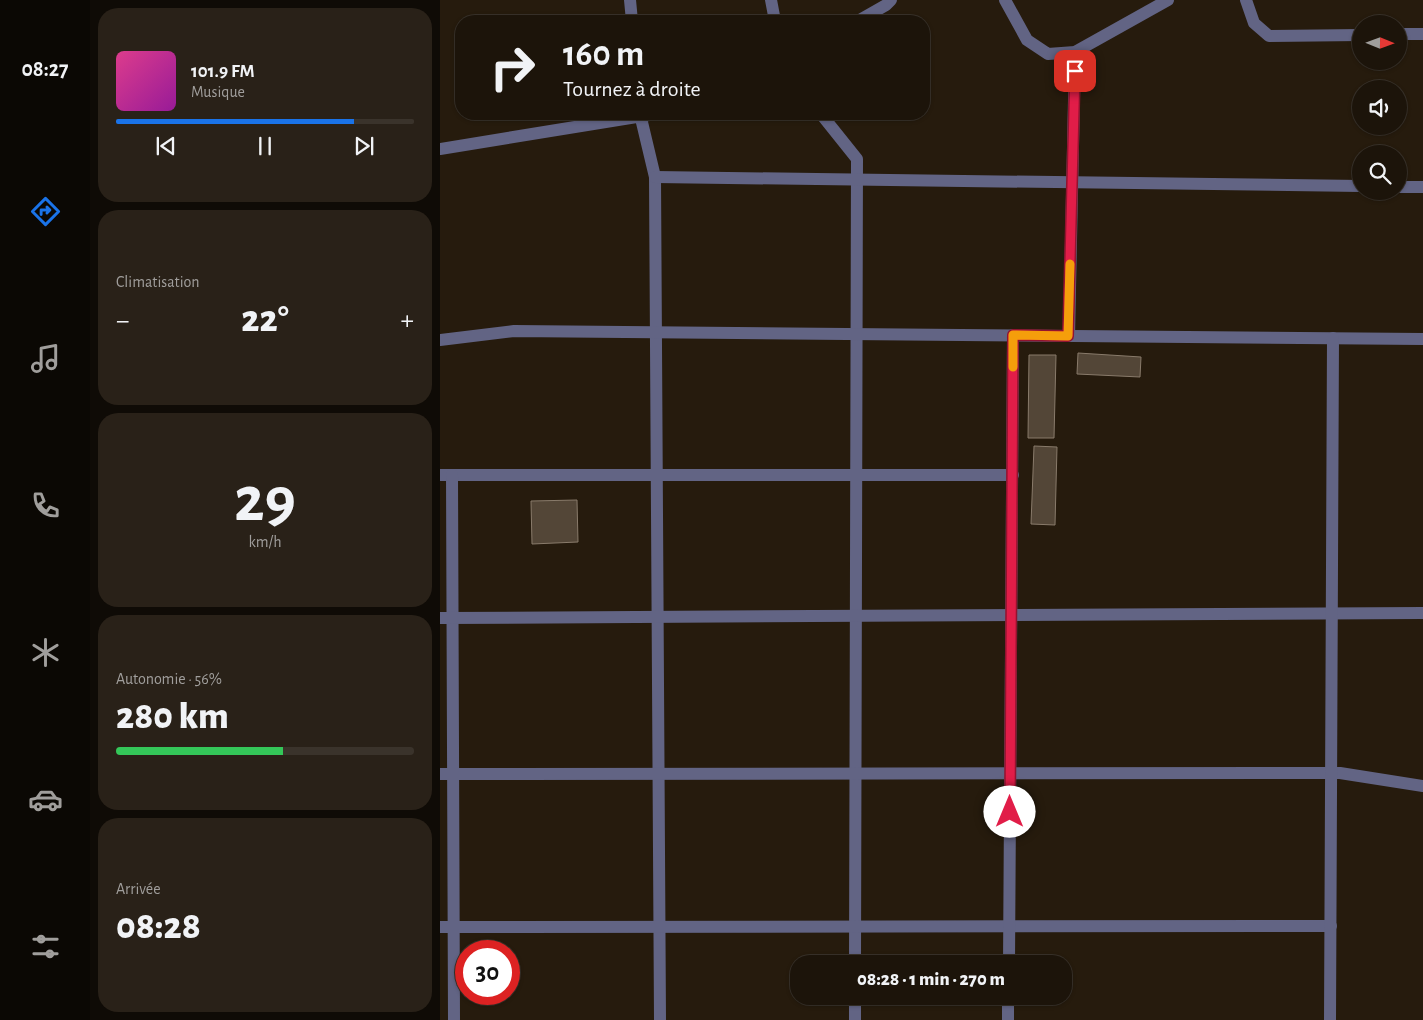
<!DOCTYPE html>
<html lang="fr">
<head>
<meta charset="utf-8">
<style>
	:root { --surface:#1c140a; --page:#292118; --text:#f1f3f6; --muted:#a09e9c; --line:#3a332b; --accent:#1a73e8 }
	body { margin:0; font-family:"Alegreya Sans",sans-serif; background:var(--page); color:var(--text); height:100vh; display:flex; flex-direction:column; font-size:19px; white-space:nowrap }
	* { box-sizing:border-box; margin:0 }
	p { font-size:16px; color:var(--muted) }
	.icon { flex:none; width:28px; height:28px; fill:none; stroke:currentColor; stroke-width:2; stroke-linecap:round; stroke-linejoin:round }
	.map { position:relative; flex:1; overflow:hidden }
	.sheet { display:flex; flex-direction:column; gap:8px; padding:8px; background:#0f0b06; width:350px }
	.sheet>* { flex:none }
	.banner { position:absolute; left:15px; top:15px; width:475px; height:105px; border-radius:20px; box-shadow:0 1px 4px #0004,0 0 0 1px var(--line); background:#1c140a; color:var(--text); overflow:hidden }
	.needle { width:32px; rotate:91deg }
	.buttons { position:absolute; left:912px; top:15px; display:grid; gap:10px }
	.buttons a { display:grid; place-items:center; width:55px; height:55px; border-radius:50%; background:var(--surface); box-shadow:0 1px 4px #0004,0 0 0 1px var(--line); font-size:25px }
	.speed { position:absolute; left:15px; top:940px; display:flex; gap:10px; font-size:25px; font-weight:700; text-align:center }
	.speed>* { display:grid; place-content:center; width:65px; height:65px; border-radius:50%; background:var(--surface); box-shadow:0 1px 4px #0004,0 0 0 1px var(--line); line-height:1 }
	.speed .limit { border:8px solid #d22; background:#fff; color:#111 }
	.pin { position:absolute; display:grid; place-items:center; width:42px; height:42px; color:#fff; margin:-21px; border-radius:10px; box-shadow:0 2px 8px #0006 }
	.me { position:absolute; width:55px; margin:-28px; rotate:0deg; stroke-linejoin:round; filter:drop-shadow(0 0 4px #0008) }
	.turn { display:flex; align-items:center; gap:18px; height:105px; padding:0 25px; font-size:22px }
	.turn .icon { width:65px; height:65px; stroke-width:2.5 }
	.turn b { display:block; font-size:35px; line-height:42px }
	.big { font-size:38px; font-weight:800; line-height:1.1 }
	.sheet .card { flex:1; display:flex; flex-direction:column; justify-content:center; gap:8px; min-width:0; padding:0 18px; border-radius:20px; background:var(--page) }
	.sheet .dial { align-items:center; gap:0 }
	.dial b { font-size:65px; line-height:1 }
	.song { display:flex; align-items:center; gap:15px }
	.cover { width:60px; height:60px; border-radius:8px; background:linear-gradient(135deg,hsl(330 70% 55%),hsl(300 70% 35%)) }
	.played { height:5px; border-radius:2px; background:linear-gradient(90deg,var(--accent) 80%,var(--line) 80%) }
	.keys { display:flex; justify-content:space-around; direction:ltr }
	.heat { display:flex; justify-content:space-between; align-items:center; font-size:28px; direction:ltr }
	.charge { height:8px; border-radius:4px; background:linear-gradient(90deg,#34c759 56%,var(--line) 0) }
	.trip { position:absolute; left:350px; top:955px; width:282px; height:50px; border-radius:20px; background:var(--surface); box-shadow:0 1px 4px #0004,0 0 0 1px var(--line); font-weight:800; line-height:50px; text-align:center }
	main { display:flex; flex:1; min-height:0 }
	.tab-bar { display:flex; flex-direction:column; width:90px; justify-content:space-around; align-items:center; background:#0b0804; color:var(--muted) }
	.tab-bar .icon { width:35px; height:35px }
	.tab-bar .selected { color:var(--accent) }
	.tab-bar b { font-size:22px; color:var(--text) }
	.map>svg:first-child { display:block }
</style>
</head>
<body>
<main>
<nav class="tab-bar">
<b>08:27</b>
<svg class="icon selected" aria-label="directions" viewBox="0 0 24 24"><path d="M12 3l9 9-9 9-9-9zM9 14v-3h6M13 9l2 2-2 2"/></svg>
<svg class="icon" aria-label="music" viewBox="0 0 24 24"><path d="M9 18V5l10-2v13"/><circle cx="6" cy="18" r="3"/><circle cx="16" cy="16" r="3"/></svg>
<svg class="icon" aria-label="phone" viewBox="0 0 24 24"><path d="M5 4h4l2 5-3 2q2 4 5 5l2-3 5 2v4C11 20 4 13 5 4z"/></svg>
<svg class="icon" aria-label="climate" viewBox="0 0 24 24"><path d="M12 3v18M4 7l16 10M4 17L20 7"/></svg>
<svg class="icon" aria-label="car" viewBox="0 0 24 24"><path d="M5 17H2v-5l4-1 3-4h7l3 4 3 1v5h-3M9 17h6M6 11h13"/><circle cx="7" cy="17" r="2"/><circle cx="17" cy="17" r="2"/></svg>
<svg class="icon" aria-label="filters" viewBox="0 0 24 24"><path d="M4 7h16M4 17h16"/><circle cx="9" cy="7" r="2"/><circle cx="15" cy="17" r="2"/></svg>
</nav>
<section class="sheet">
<div class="card">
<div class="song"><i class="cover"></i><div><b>101.9 FM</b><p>Musique</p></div></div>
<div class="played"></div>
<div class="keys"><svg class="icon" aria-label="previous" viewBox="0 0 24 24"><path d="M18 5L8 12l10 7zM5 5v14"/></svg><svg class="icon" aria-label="pause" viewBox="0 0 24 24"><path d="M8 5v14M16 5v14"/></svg><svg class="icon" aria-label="next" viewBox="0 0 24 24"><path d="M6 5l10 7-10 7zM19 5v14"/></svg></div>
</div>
<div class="card"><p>Climatisation</p>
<div class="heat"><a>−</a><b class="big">22°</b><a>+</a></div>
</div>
<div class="card dial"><b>29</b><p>km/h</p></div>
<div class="card"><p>Autonomie · 56%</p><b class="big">280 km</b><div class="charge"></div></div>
<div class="card"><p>Arrivée</p><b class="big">08:28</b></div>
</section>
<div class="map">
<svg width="983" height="1020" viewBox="0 0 983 1020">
	<rect width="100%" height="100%" fill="#261b0d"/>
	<g fill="#534637" stroke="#897b6b">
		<polygon points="638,353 701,357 700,377 637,374"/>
		<polygon points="589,355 616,355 614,438 588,438"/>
		<polygon points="594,446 617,447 615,525 591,524"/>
		<polygon points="137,500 138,542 92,544 91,501"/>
	</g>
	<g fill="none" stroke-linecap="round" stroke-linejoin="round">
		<g stroke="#626484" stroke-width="12">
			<polyline points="190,0 192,21"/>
			<polyline points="331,0 335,21"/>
			<polyline points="565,0 587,40 608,54 635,52 728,0"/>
			<polyline points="806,0 814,23 829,36 921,35"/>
			<polyline points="418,21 446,5 451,0"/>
			<polyline points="959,34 983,34"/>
			<polyline points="200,114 215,177 220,1020"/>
			<polyline points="381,114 417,159 415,964"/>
			<polyline points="0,149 215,114"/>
			<polyline points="215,177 921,186"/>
			<polyline points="959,187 983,187"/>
			<polyline points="629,336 635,52"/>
			<polyline points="0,340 74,331 983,339"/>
			<polyline points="0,475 573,475"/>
			<polyline points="12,475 14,1020"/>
			<polyline points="0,618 983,613"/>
			<polyline points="0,774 900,773 983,786"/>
			<polyline points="0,927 891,926"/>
			<polyline points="569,964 573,335"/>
			<polyline points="415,1020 415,996"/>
			<polyline points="568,1020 568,996"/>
			<polyline points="890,1020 893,338"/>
		</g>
	</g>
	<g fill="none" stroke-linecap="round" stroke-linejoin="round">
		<g stroke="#92132f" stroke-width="12">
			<polyline id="route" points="570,812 573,335 628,336 635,71"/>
		</g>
		<use href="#route" stroke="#e11d48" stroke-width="9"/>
		<polyline stroke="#f59e0b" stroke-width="9" points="573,367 573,335 628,336 630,264"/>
	</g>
</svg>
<div class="buttons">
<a><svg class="needle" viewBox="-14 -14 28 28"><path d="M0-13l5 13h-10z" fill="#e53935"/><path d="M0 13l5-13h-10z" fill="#a09e9c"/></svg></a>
<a><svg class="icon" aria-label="sound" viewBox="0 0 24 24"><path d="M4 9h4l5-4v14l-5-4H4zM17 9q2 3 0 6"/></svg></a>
<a><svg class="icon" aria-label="search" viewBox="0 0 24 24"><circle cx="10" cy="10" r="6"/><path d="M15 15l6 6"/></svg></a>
</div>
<div class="speed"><div class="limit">30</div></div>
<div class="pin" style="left:635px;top:71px;background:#d93025"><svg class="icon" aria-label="arrive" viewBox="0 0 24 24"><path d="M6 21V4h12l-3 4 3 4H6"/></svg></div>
<svg class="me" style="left:570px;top:812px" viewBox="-20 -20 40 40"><circle r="19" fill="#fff"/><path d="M0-13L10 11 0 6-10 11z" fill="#e11d48"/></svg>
<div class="trip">08:28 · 1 min · 270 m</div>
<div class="banner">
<div class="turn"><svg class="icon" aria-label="right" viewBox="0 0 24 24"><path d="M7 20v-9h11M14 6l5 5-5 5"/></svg><div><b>160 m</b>Tournez à droite</div></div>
</div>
</div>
</main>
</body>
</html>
